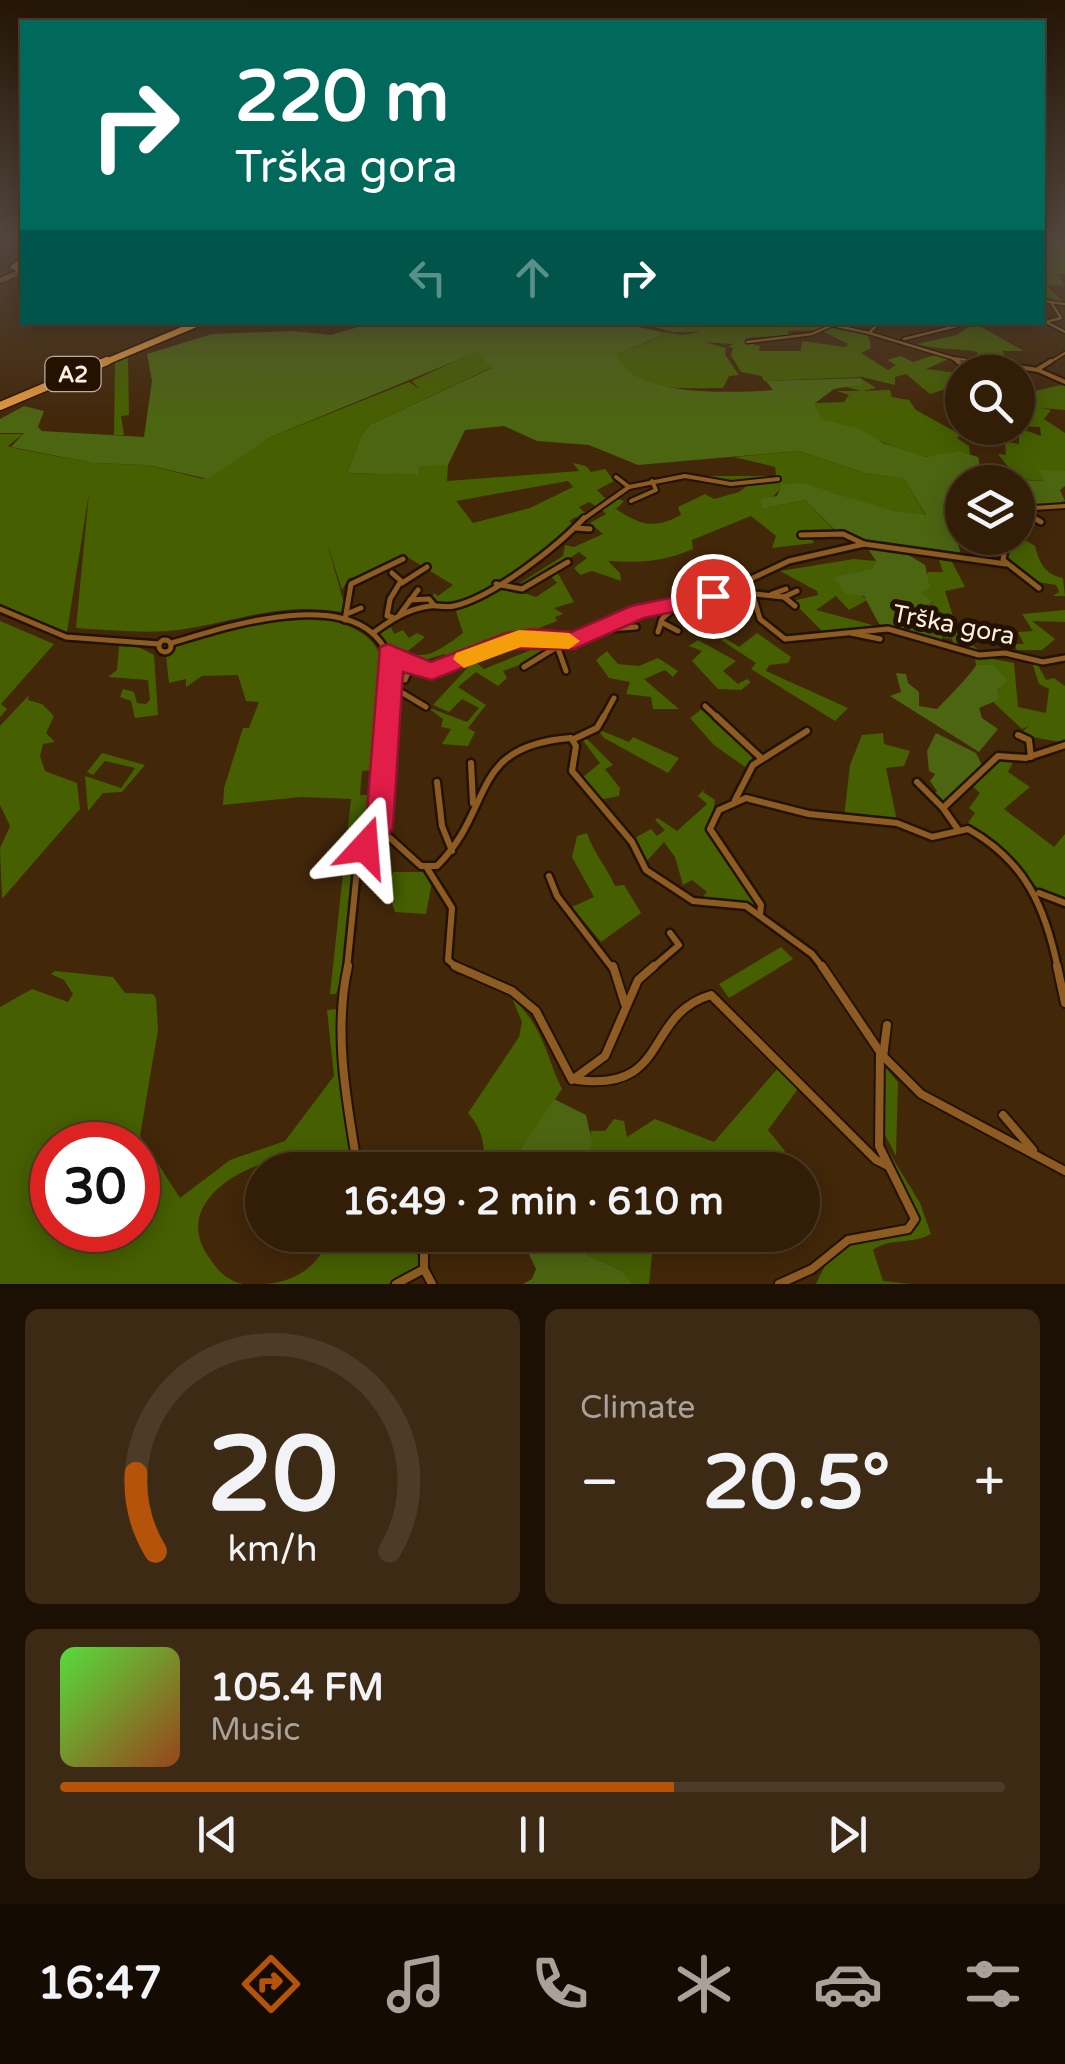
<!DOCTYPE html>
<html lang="en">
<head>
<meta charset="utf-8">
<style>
	:root { --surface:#321d07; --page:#3d2a15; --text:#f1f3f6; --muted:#a8a29b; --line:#4d3b28; --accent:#b45309 }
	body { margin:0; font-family:"Varela Round",sans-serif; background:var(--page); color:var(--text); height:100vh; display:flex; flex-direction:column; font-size:38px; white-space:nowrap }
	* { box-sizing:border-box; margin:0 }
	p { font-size:32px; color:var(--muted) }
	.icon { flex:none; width:55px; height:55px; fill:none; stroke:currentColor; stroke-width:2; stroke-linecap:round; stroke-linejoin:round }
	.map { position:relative; height:1284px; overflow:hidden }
	.side { display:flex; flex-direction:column; gap:25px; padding:25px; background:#1c1004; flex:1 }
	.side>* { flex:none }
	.guide { position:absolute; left:20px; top:20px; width:1025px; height:305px; border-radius:0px; box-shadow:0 5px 25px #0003,0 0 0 2px var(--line); background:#00695c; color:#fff; overflow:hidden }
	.tools { position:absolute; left:945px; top:355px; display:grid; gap:20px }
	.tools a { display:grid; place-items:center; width:90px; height:90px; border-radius:50%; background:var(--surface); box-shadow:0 5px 25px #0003,0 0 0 2px var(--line); font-size:50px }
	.speed { position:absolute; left:30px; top:1122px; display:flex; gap:20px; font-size:50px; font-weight:700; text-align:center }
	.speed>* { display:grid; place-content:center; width:130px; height:130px; border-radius:50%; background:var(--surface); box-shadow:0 5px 25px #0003,0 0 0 2px var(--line); line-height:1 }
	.speed .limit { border:15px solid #d22; background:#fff; color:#111 }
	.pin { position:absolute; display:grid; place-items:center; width:85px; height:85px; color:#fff; margin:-42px; border:5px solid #fff; border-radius:50%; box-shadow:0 2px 10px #0007 }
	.me { position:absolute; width:110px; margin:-55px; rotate:19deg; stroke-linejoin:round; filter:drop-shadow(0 0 8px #0008) }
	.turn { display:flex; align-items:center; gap:35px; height:210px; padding:0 50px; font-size:45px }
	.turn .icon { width:130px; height:130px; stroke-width:2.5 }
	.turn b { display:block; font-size:70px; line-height:85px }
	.lanes { display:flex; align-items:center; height:95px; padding:0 50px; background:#0003; justify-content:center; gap:50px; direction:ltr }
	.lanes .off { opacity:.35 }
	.big { font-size:75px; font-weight:700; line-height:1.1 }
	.side .widget { flex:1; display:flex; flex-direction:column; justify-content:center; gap:15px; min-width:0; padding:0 35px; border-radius:15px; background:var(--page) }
	.side .dial { align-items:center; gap:0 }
	.dial svg { height:260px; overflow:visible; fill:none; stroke:var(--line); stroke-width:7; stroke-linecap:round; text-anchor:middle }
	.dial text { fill:var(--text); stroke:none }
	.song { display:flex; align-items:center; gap:30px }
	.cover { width:120px; height:120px; border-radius:15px; background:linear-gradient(135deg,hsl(110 70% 55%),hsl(20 70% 35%)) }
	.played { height:10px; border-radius:5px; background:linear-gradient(90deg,var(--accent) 65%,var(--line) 65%) }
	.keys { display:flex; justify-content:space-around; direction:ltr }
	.heat { display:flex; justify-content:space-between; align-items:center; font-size:55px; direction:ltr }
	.side .tiles { flex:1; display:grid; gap:25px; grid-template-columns:1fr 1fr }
	.widget:last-child { grid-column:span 2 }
	.trip { position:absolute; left:245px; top:1152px; width:575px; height:100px; border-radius:50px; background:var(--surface); box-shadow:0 5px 25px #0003,0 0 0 2px var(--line); font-weight:700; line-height:100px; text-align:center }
	.tab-bar { display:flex; height:160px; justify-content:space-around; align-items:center; background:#140c03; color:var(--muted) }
	.tab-bar .icon { width:70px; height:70px }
	.tab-bar .selected { color:var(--accent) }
	.tab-bar b { font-size:45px; color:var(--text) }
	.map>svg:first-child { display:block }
</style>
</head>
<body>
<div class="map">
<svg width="1065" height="1284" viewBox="0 0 1065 1284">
	<rect width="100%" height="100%" fill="#422709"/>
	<g fill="#465f00" fill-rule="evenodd">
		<polygon points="1042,240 1065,240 1065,274 1057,274 1065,285 1047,286 1065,304 1043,296 1043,281 1047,280 1043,276"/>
		<path d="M817,322L839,323L837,329L868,334L871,348L861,353L888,370L896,365L887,360L901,356L913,362L935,355L951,358L926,369L959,373L951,381L962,384L930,394L906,374L895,377V385L862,377L764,381L762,376L741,372L731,355L733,348L728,347L733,344L704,342L726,348L725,355L739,375L729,376L723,388C693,387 627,396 617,354L660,337L658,331L682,335L701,332H672L641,323ZM828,325L824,332L848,344L845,347L802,341L801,351H759L760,346L746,342V338L789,335L788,331L822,330Z"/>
		<path d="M974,323L1024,351H1002L1005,356L997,357L1001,362L975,359L978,352C957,348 938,350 917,344L957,335Z"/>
		<path d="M477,351L493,367L371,424L362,433L347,473L419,475L420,465H448L447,481L579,471L573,463L586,466L591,472L605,469L614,481L597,490L607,500L599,508L589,502L579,507L586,514L581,521L576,517L569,521L575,525C549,553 469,614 431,600L434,593L438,596L453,585L404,555L366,575L349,578L342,590L326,539L346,610L342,612C277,601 239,622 178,630C146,634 109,630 76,628L89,493L67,632L0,604V434H23L8,446L18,449L93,463L147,465L203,479L271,437L409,382L419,389L412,381ZM568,481L573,487L530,508L473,523L456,501Z"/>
		<polygon points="128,357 129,415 121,416 124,435 114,435 115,362"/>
		<path d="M862,379L876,388L862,391L890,390L892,397L909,400L916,410L961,435L957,438L969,446L970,455C950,446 942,461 927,457C890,448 857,429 820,419L815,403L844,402L849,395L837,391H861L846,387Z"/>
		<polygon points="1065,384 1065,410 1041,408 1051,410 1044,419 1065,433 1065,471 1046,473 1045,481 1018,479 998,454 1006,455 1005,444 996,439 992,430 1000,428 1005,442 1019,444 1019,428 1041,436 1040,427 1018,426 1018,395"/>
		<path d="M799,451L865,473L904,479L926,516C881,521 836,479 781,488L762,509L805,500L835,531L843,532L810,537L814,543L772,548L776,536L751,516L692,540L693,549C663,562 640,563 608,561L620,573L621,581L592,571L580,575L574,568L587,558L579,552L538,579L512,588L563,556L565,545L574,547L603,534L590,523L606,514L601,509L614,498L624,501L616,509C642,526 654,529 681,515L678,507L705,494L714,499L739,492L756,479L732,483L694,476H776L775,467L734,457Z"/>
		<path d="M1027,541L1035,546C1039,562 1045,575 1063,578L1065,596H1053L1059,592L1056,585L1038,582V586L1005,561V547Z"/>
		<polygon points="854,559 876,561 872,568 834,577 845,594 858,593 867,600 849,610 836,596 816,610 884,628 823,632 792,601 818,595 817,591 780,571"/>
		<polygon points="939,560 952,562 965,587 945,591 962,645 972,644 981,653 954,646 952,639 942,637 942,643 912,633 917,616 933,602 921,593 928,572 943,572"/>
		<path d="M556,570L574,602L554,608L563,614L555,617L557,621L434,669L449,660L445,654L421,661L425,667H420L374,634L389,623L394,634L403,630L409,638L417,633L425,637L407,652C428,662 446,645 463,633L455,608L502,586L536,597L557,583L550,575Z"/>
		<polygon points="1065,610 1065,622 1032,621 1055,639 1042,650 1017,650 1014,644 1024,644 1018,632 1033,631 1022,614"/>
		<path d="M312,618C414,629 382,696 377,770L362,771L360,795H375L368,832L348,871L354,872L348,959L336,994H330L351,799L301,797L223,805L224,788L243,728H249L259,702L246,701L238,675L202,676L186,687V679L169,683L165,647L245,625Z"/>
		<polygon points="0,621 54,644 1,704 7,709 0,717"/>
		<polygon points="757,633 791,657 788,663 769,665 766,671 848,708 835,721 751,669 756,663 721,640 725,638 739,647"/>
		<polygon points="524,640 549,642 552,648 549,654 503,671 507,678 498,686 476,672 458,687 486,705 468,728 475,732 468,746 442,744 451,729 441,727 443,719 427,707 467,722 479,708 462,699 449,712 433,705 470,665 475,662 484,669 538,647 535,641 480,658 477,655"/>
		<polygon points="698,640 736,661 723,671 738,684 747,679 751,682 741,690 718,689 692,661 702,651 689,646"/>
		<polygon points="119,646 138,647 154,655 158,715 135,718 131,701 120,697 123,689 134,692 137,703 146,704 150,700 148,680 108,677 117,670"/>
		<polygon points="607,651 618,664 639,666 658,658 678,671 673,677 665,670 644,679 679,709 653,709 651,697 626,694 630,682 609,678 596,660"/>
		<polygon points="983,657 1014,663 1018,707 1046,713 1049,689 1039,684 1032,662 1037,663 1046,680 1054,678 1065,686 1065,743 1027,736 1023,731 1029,726 1022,729 994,703 1000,687 1008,680 993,664 976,665 975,659"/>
		<polygon points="29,695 28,700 42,704 54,716 46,733 55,742 43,744 40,756 45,771 77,783 80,809 2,899 0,848 10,826 0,805 0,726"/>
		<polygon points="703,708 750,752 752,759 745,767 714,745 690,718"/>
		<polygon points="597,729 629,742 633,737 679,758 668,773 604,738"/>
		<polygon points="883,733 884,744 910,751 904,766 886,768 897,821 844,817 850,765 862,735"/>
		<polygon points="585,737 613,765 605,769 620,788 619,796 603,799 582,778 600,763 581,738"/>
		<polygon points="102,753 145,765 122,792 103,793 88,811 85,776 121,788 135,768 105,761 93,775 87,772"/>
		<polygon points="1015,758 1008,772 1030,787 1004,809 1054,847 1065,834 1065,900 1039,889 968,823 975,813 969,808 980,793 971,785 999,759"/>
		<polygon points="706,787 703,792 715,800 709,835 756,905 701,899 707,892 692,880 683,885 675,857 664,842 645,863 633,839 651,829 657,836 665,830 655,820 658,818 677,831 707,804 698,796"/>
		<path d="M587,833C594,854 607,867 615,886L624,885L641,913L601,942L572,907L594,897L572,857L577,836Z"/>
		<polygon points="393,872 423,872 432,882 426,914 395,912 387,887"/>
		<polygon points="781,947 793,959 729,998 719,984"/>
		<path d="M55,971L113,977L125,993L153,994L156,998L158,1030L140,1136L180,1198L230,1160L285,1141L334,1076L327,1010L336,1009L356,1170H300L283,1159C239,1165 173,1205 208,1256C218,1271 226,1280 243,1284H0V1007L32,989L68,1002L73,994L64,980L51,974ZM52,1145H138V1230H52Z"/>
		<path d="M512,998C544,1027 545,1054 562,1089L507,1170H481C487,1148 483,1130 468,1113L519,1037L522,1022Z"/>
		<polygon points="885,1067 898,1082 896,1156 884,1133"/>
		<polygon points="778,1068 800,1086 768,1130 785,1151 768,1170 743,1161 712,1170 582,1170 591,1131 605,1131 614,1119 624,1121 627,1137 655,1119 714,1142"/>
		<path d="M881,1139L920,1203L931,1234C912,1245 890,1237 873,1250L883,1281L912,1284H816C843,1219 884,1255 919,1225Z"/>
		<path d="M329,1235H406L422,1256L421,1267L388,1284H264C294,1283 322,1265 329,1235Z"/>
		<polygon points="579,1235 654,1235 649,1284 633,1284 622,1271 587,1255"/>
	</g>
	<g fill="#4c6511">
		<path d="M375,322L619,323L658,331L661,336L617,354C628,398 736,393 773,390L766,381L861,378L864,384L834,389L815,403L821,419L860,429L883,443L926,457L959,451L978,457L984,482H962V536L955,535L962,557L877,543L835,530L805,500L762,509L761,499L777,496L782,484L803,483L893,511L926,515L904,479L865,473L799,451L638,465L589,445L537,441L504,426L465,430L448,465L420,466L419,475L347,473L362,433L371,424L492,368L477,352L271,437L208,479L147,465L93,463L11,447L24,433H0V419L24,406L44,411L38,427L42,431L144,437L152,381L147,354L212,334L293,331L331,335Z"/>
		<polygon points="1038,470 1065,471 1065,486 1060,490 1065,501 1023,511 1018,509 1018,482 998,479 1044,481"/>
		<polygon points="867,547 902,551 925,565 930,587 921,593 933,601 917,616 912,633 879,624 864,596 845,594 833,577 872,568 876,561"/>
		<path d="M993,664L1008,680L998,690V700L979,708L982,718L998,729L979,752L890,696L901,692L896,673L906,674L908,683L919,692V706L937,709C944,702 974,671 976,665Z"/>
		<polygon points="936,733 976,753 984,769 943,803 932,795 937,791 930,781 935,774 929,771 927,751"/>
		<polygon points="554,1099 586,1115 592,1142 582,1170 507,1170"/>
		<polygon points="520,1235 579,1235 587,1255 622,1271 633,1284 523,1284 532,1279 536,1269"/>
	</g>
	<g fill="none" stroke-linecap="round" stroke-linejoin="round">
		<g stroke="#221203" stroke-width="5">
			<g id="minor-far4">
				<polyline points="14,239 22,240"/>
				<polyline points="1042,301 1065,304"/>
				<polyline points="1051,302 1061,318 1046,322 1065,332"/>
				<polyline points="818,322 869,333 880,322"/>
				<polyline points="869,333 952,358 994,364"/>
				<polyline points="904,339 973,322"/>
				<polyline points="747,342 812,334 830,326"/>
				<polyline points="952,358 961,364"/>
				<polyline points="1047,364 1065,353"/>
			</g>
		</g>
		<g stroke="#221203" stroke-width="8">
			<g id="minor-far3">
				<polyline points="957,361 973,372"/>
				<polyline points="976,361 1038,370 1065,382"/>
				<polyline points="1038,369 1051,361"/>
				<polyline points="616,477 629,487"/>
				<polyline points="631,501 656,490 652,481"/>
				<polyline points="1018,509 1065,506"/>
				<polyline points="1027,514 1038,520"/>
				<polyline points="582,520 629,487 685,476 731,484 778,479"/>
			</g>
		</g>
		<g stroke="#221203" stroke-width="10">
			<g id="minor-far2">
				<polyline points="1034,518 1041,522"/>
				<polyline points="576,528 590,529"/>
				<polyline points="801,535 843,534 864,544"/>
				<polyline points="1007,538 1003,560 1039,588"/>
				<polyline points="392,573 401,581 390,599 387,616 392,617"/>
				<polyline points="402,583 427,567"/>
				<polyline points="496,584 522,589 568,562"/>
				<polyline points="746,593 784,597 797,591"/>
				<polyline points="772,594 786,589"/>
				<polyline points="719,595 754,599 760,619 785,639 888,629 979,655 1005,653 1043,662 1065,658"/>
				<polyline points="784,597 795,606"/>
				<polyline points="410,600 429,599 434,605"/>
				<polyline points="706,600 726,629"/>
				<polyline points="0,609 66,637 159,644"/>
				<polyline points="349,613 361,608"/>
				<polyline points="400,614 418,590"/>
				<polyline points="345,620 351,584 403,559"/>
				<polyline points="661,622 678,631"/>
				<polyline points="595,630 636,627"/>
				<polyline points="658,632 662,619 676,606"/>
				<path d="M373,633C391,620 407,609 430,606C437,605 446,608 454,606C492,598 558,546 584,518"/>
				<polyline points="851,633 880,639"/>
				<polyline points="555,640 566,671"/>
				<circle cx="165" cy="646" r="6"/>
				<path d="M172,643C228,626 368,579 391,664C395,679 389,702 388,718"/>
				<polyline points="391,654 418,669 433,671 506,641 539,637 574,641 639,611 706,600 789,561 864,544 1006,564"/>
				<polyline points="524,667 555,648"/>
				<polyline points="405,680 411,666"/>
				<polyline points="391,686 426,707"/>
				<polyline points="705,706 718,718"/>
				<polyline points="603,718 614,698"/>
			</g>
		</g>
		<g stroke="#221203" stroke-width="11">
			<g id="minor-far1">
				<path d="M388,716L379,828L421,866H437C496,807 467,746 571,738L576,746L572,771L632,842L646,870L693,901L746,906L812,954L824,969"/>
				<polyline points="716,716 760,757"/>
				<polyline points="1018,735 1029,740 1031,757"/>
				<polyline points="574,739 597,728 604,716"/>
				<polyline points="471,763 473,803"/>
				<polyline points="437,782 442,826 452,851"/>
				<polyline points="917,782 943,808"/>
				<polyline points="735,800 753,765 807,731"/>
				<polyline points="957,828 943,808 998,756 1026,758 1065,745"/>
				<polyline points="427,868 452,908 448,960 459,969"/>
				<polyline points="549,876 557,896 613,969"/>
				<polyline points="1039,893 1065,903"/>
				<path d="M760,914L761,905L710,829L719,810L746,798L809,814L897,823L932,837L968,829C1025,861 1045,906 1058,969"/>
				<polyline points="347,969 358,860 379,828"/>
				<polyline points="651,969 679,945 670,933"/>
			</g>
		</g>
		<g stroke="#221203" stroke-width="12">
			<g id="minor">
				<path d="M348,966C333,1033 347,1103 358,1170"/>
				<polyline points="455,966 512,991 536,1011 572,1080 605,1056 638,980 654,966"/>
				<polyline points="613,966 625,1004"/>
				<polyline points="1057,966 1065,1003"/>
				<polyline points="882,1055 921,1094 1065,1171"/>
				<polyline points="883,1057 887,1025"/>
				<path d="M577,1080C671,1092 643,1015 711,995L876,1160L888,1166"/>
				<polyline points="1003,1115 1033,1150"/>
				<polyline points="424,1269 432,1284"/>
				<polyline points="396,1284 424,1269 424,1253 409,1235"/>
				<polyline points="779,1284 812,1269 848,1240 908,1229 915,1219 879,1146 880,1052 822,966"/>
			</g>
		</g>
		<g stroke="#221203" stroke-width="8">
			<polyline id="secondary" points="2,280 22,271"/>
		</g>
		<g stroke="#221203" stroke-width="8">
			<polyline id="primary" points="22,261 13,267 22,270"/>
		</g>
		<g stroke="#221203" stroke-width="9">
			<polyline id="motorway-far1" points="101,364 201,322"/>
		</g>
		<g stroke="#221203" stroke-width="11">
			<polyline id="motorway" points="0,406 107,361"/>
		</g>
		<use href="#minor-far4" stroke="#8e5c22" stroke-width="2.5"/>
		<use href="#minor-far3" stroke="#8e5c22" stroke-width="4"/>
		<use href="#minor-far2" stroke="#8e5c22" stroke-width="5"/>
		<use href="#minor-far1" stroke="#8e5c22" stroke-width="6"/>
		<use href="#minor" stroke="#8e5c22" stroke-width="8"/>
		<use href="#secondary" stroke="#8e5c22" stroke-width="5"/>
		<use href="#primary" stroke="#c38033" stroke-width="5"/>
		<use href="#motorway-far1" stroke="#e6983e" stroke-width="6"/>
		<use href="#motorway" stroke="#e6983e" stroke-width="8"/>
	</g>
	<linearGradient id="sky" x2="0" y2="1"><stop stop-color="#241505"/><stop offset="0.57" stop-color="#54473e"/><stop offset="1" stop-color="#54473e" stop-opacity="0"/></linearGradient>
	<rect width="1065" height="419" fill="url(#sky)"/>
	<polygon fill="#e11d48" stroke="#92132f" stroke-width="2.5" points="713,589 724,596 721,602 644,618 574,649 509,649 432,680 403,672 393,828 375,856 365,860 355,856 351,847 366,824 380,647 388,644 431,662 506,633 532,629 572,632 631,606"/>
	<polygon fill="#f59e0b" points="519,630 569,633 580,641 569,649 521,647 464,668 453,659 456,653"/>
	<g text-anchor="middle" stroke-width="10" stroke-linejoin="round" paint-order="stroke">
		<rect fill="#251100" stroke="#bcada0" stroke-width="2.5" x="45.5" y="357" width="55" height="34" rx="8"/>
		<g font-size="22" font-weight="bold" fill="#fcf0e5">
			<text x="73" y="382">A2</text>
		</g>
		<g font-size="25" fill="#fcf0e5" stroke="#251100">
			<text transform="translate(954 624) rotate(11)" y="9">Trška gora</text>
		</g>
	</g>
</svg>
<div class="tools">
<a><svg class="icon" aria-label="search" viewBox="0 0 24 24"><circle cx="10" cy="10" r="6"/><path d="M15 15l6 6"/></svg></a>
<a><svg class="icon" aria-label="layers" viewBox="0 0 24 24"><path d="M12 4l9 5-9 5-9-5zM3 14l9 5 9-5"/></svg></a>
</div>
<div class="speed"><div class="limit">30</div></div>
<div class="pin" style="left:713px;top:596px;background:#d93025"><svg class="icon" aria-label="arrive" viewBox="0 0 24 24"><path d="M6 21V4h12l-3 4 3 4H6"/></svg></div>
<svg class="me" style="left:365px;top:847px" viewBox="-20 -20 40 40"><path d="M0-17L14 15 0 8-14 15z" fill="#e11d48" stroke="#fff" stroke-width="4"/></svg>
<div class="trip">16:49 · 2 min · 610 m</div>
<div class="guide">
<div class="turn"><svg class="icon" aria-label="right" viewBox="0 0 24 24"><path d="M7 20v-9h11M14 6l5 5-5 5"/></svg><div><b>220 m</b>Trška gora</div></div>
<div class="lanes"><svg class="icon off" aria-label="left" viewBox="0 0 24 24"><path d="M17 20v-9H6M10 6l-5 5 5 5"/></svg><svg class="icon off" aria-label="ahead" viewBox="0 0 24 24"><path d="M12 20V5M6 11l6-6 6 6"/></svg><svg class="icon" aria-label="right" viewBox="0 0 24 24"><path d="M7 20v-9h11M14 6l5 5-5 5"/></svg></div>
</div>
</div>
<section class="side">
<div class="tiles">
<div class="widget dial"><svg viewBox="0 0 100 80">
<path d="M14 69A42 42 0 1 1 86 69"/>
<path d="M14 69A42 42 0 0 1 8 45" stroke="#b45309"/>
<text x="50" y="56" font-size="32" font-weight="700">20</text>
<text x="50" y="72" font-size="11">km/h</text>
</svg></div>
<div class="widget"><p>Climate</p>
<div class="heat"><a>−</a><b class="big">20.5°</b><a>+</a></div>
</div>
<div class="widget">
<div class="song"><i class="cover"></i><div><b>105.4 FM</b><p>Music</p></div></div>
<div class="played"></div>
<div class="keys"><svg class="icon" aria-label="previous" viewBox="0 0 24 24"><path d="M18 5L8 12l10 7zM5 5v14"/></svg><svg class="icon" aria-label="pause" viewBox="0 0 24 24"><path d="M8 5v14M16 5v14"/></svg><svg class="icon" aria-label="next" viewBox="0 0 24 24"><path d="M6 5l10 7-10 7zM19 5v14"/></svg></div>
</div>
</div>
</section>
<nav class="tab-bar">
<b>16:47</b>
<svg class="icon selected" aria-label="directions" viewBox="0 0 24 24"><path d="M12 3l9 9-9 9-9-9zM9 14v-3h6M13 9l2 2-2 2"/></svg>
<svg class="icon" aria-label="music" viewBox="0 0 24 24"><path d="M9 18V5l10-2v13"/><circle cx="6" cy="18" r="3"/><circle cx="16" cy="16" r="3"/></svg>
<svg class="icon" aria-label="phone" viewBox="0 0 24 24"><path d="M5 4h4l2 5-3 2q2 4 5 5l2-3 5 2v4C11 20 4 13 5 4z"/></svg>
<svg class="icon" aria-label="climate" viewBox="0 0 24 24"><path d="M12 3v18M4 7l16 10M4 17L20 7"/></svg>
<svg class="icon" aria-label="car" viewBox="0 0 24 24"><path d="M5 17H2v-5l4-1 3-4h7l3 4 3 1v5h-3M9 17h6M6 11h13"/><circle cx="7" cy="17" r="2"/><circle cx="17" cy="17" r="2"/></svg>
<svg class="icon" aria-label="filters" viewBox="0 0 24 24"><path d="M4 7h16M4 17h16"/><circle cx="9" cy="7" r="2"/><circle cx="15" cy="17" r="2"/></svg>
</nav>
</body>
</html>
